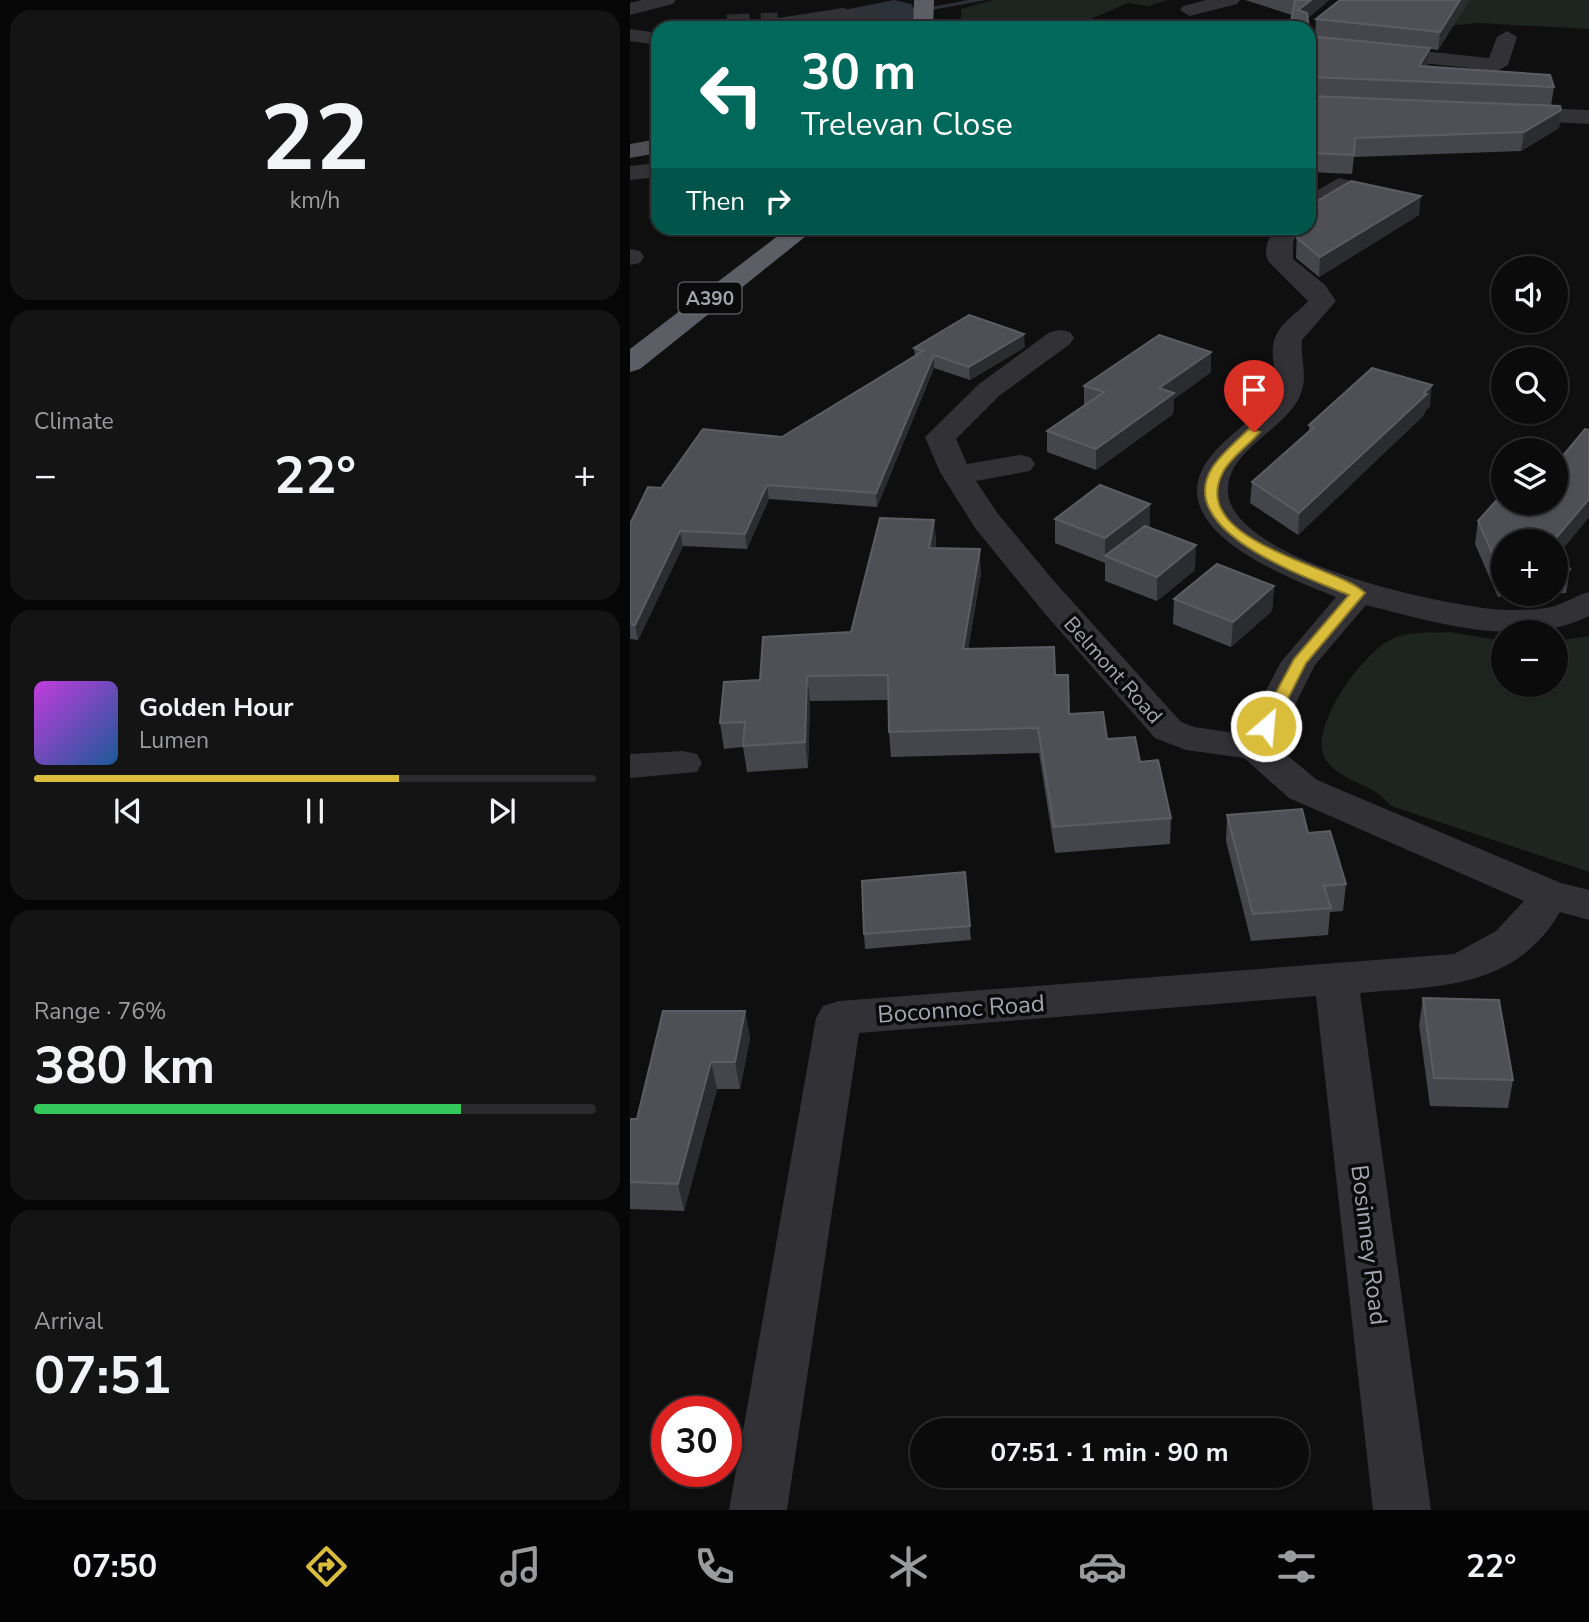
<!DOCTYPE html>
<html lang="en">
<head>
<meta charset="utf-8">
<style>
	:root { --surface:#0b0b0c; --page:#141415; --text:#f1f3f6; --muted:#9a9b9d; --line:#2b2b2d; --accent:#dbbd3c }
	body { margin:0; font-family:"Nunito Sans",sans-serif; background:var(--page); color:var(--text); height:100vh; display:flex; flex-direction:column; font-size:26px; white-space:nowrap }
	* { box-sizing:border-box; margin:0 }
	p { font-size:23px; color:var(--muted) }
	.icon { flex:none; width:38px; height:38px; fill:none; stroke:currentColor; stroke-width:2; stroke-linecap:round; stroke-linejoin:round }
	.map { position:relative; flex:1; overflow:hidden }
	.drawer { display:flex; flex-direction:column; gap:10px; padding:10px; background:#060607; width:630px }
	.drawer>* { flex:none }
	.banner { position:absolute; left:21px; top:21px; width:665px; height:214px; border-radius:21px; box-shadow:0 2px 5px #0004,0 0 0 2px var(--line); background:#00695c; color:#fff; overflow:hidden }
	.buttons { position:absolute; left:861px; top:256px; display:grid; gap:14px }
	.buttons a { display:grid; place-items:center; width:77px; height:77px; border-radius:50%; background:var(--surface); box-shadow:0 2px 5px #0004,0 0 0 2px var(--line); font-size:35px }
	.speed { position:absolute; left:21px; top:1396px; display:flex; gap:14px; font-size:35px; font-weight:700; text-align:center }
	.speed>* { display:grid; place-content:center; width:91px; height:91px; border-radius:50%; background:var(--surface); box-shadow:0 2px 5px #0004,0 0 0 2px var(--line); line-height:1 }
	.speed .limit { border:10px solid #d22; background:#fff; color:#111 }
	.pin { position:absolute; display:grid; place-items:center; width:60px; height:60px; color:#fff; margin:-72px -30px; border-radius:50% 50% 50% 0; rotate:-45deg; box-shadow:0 0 7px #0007 }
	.pin .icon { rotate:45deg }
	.me { position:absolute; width:77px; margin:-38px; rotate:27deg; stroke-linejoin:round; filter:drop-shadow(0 0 5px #0008) }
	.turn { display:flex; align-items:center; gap:24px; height:147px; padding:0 35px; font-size:32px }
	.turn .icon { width:91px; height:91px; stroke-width:2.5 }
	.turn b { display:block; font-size:49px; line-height:60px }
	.then { display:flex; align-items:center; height:66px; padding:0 35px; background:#0003; gap:14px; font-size:26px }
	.big { font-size:52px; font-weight:700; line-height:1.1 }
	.drawer .card { flex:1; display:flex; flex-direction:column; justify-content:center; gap:10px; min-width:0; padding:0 24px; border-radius:21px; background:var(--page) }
	.drawer .dial { align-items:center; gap:0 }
	.dial b { font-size:91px; line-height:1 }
	.song { display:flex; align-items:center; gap:21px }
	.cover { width:84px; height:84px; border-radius:10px; background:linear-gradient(135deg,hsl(290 70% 55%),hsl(210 70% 35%)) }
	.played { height:7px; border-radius:4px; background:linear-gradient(90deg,var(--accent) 65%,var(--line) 65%) }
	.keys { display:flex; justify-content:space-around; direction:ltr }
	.heat { display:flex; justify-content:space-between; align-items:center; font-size:38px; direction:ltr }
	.charge { height:10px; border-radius:5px; background:linear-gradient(90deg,#34c759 76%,var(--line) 0) }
	.trip { position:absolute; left:280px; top:1418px; width:399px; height:70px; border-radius:35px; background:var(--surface); box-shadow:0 2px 5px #0004,0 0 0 2px var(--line); font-weight:700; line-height:70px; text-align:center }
	.tabs { display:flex; height:112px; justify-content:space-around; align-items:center; background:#040405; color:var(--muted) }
	.tabs .icon { width:49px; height:49px }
	.tabs .on { color:var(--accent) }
	.tabs b { font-size:32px; color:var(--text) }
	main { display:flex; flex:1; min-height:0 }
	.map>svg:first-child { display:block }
</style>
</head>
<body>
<main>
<section class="drawer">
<div class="card dial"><b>22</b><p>km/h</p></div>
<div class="card"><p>Climate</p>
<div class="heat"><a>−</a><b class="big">22°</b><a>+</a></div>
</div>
<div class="card">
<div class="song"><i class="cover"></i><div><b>Golden Hour</b><p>Lumen</p></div></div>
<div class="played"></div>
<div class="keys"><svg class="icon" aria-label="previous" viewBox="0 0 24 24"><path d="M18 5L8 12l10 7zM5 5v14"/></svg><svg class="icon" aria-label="pause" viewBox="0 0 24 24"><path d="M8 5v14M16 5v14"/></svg><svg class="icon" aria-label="next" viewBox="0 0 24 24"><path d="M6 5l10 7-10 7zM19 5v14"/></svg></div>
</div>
<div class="card"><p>Range · 76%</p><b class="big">380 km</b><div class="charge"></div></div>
<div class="card"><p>Arrival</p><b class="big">07:51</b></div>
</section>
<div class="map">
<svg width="959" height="1510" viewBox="0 0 959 1510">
	<rect width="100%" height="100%" fill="#0f0f10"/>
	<g fill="#1e241f">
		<polygon points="363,0 538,0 519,6 498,3 440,28 331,28 331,9"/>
		<polygon points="823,0 959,0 959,29 847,23 816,26"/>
		<path d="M819,632L873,641V684H926V641L959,636V872L761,806C743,782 711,783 696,760C676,730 732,654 760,640C777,631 800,633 819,632Z"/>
	</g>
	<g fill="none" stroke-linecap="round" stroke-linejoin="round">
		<polygon fill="#2c3139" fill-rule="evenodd" points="338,0 356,0 263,17 259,15"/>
		<polygon fill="#2c3139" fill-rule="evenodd" points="264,0 281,4 288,15 281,26 170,28 178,17"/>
		<polyline stroke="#2c2d30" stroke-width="23" stroke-dasharray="23 11" stroke-linecap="butt" points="97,26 148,24"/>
		<g fill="#323236" fill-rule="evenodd">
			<polygon points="12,0 46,0 43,4 0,15 0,3"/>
			<polygon points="576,0 610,0 607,4 560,16 550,10 553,6"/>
			<polygon points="213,8 243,16 255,28 233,28 213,20 141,28 138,24 148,18"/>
			<polygon points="97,20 104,22 106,28 63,28 73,22"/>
			<polygon points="0,29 28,33 28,45 0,41"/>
			<polygon points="877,31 887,37 878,65 867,71 679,51 679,39 859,58 867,37"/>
			<polygon points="877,107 959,110 959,124 869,119 866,114 869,109"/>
			<polygon points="28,163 28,177 0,180 0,166"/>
			<path d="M709,178L718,180L721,185C713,197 693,210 679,213V195Z"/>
			<path d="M646,228H670L663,242V259L695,285L706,301L672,340C670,357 678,376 671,393C658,430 595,449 598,493C604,562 821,608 877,610C892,610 910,610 925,606C937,602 947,595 959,592V616C891,650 805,622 736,605L685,665L645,745L687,780L931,883L959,890V920L930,912C884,990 809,986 730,993L801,1510H743L686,996L229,1033L157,1510H99L186,1018L193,1006L209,1001L824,954L866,931L894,901L659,798L614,758L556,750L525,738L416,615L345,528L310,472L295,437L349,384L420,332L430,330L440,332L444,338L440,344L369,396L326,439L337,464L389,455L400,457L405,464L400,471L346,481L368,514L423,580L551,722L564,727L613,734L651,662L706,597C661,579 532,531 576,463C593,437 622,423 639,398C651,381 639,359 644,341C649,323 667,314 678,301L638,261C633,248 638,239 646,228Z"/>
			<polygon points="0,249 10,251 14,257 10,263 0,265"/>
			<polygon points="53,751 67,754 72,763 67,772 0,778 0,754"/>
		</g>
		<polygon fill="#4d4d53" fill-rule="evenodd" points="28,139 28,153 0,158 0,144"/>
		<g fill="#5d5e65" fill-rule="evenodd">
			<polygon points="284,0 304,0 303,28 283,28"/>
			<polygon points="158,228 186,228 10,369 0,372 0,349"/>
		</g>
	</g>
	<g fill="#45464b" fill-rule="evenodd">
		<polygon points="615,0 699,0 678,18 680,36 685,36 686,19 710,0 839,0 808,50 800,49 798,67 924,87 921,106 931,110 929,128 891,151 724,157 722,174 679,172 679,28 662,15"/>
		<polygon points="789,215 689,277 666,258 667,228"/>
		<polygon points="395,347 340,380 304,368 247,507 139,499 117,549 53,546 8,640 0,639 0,524 31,488 152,437 285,356 284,348"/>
		<polygon points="581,352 581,372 544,399 543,414 466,470 417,452 417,431 454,406 454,386"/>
		<polygon points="800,406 795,411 794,415 668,535 620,503 622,482 679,431 679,425"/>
		<path d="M959,430V517L931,551L940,569L936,593L868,597L845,544L848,521L926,502ZM873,541H926V593H873Z"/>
		<polygon points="425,519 520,528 565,570 527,601 475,581 475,563 425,543"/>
		<polygon points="304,520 306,543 305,548 351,573 338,649 425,675 439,714 510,762 541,818 540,844 425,853 409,753 261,757 259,732 258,700 180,701 178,768 117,772 113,747 94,749 90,723 130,680 221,632"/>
		<polygon points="644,586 642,611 601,647 543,624 544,599"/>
		<polygon points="597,815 678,833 716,884 713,911 700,912 698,935 621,941 596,841"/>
		<polygon points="335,872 341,940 235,949 234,934"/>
		<polygon points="793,998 883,1080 878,1108 800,1106 789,1025"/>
		<polygon points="115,1011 120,1038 110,1089 87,1089 54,1211 0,1209 0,1119 7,1119"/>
	</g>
	<g fill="#2b2c2f">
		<polygon points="681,0 699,0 667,28 668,10"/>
		<polygon points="830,0 839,0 808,50 810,32"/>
		<polygon points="800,48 798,66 789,66"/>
		<polygon points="931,110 929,128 891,151 894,132"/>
		<polygon points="791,196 789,215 689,277 690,257"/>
		<polygon points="394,334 395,347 340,380 339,367"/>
		<polygon points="581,352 581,372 544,399 543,414 466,470 466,449 529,388"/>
		<polygon points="304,355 304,368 247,507 246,493"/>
		<polygon points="802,385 800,406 795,411 794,415 668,535 669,513"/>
		<polygon points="137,485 139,499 117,549 115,534"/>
		<polygon points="959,499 959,517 926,557 925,539"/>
		<polygon points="520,504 520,528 475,556 475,563 475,538"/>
		<polygon points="304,520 306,543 301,572 299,548"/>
		<polygon points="50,531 53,546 8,640 5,625"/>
		<polygon points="566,545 565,570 527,601 527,577"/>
		<polygon points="350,549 351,573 334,674 333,649"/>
		<polygon points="644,586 642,611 601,647 603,622"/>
		<polygon points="177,676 180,701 178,768 175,742"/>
		<polygon points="115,1011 120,1038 110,1089 105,1062"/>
		<polygon points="81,1062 87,1089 54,1211 48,1184"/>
	</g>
	<g fill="#4f5055" stroke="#5c5d63" stroke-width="2">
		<polygon points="665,0 681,0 668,10 677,13 680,36 800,48 789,66 920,75 924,87 680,77 679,85 679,28 660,28"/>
		<polygon points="710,0 830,0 810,32 686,19"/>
		<polygon points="679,95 680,96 930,106 931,110 894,132 725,138 724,155 679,153"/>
		<polygon points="721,181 791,196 690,257 667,238 667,228 679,228 679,206"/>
		<polygon points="339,315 394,334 339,367 304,355 246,493 137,485 115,534 50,531 5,625 0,624 0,524 18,487 31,488 73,429 152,437 293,351 284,348"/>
		<polygon points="529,335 581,352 529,388 544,393 466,449 417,431 474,392 454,386"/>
		<polygon points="742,368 802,385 794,393 797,394 669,513 622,482 684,427 679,425"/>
		<polygon points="955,429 959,430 959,499 925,539 940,569 926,570 926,541 873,541 873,573 871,573 848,521 873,493 873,502 926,502 926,464"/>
		<polygon points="470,485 520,504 475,538 425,519"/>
		<polygon points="250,518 304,520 299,548 350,549 333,649 424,647 425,675 438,675 439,714 473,712 477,739 505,737 510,762 528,760 541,818 424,827 408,728 259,732 258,675 177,676 175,742 113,746 115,722 90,723 94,682 130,680 133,637 221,632"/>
		<polygon points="515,526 566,545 527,577 475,556"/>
		<polygon points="587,564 644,586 603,622 544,599"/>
		<polygon points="672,809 678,833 700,831 716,884 694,886 701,908 623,914 597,815"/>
		<polygon points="335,872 340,926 234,934 232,881"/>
		<polygon points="793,998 869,1000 883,1080 804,1078"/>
		<polygon points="33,1011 115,1011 105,1062 81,1062 48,1184 0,1182 0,1119 7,1119"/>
	</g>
	<path fill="#dbbd3c" stroke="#8e7b27" stroke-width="2" d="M619,429L630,432C619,445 601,457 593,472C556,542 707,565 735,593L676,663L644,726L636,731L628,726L664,659L719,595C679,578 543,532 582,468C591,454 607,441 619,429Z"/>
	<g text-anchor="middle" stroke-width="7" stroke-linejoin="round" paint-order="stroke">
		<rect fill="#0a0a0b" stroke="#74767e" stroke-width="2" x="48.5" y="282.5" width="63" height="31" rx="5"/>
		<g font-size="19" font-weight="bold" fill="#a2a4af">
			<text x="80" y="305">A390</text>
		</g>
		<g font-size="21" fill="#a2a4af" stroke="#0a0a0b">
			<text transform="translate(483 670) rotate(48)" y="7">Belmont Road</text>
		</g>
		<g font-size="24" fill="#a2a4af" stroke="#0a0a0b">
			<text transform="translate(331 1009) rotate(-4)" y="8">Boconnoc Road</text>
			<text transform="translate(739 1245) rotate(83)" y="8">Bosinney Road</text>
		</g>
	</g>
</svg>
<div class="buttons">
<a><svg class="icon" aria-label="sound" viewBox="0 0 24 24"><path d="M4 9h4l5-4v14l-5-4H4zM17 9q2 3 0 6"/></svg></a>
<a><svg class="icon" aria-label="search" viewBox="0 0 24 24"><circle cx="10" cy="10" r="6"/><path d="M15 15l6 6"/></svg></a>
<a><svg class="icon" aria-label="layers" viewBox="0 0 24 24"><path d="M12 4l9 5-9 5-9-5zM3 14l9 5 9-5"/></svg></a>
<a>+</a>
<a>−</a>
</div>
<div class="speed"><div class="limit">30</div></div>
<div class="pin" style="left:624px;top:432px;background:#d93025"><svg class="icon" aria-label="arrive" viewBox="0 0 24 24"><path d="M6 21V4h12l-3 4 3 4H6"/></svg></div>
<svg class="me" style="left:636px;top:726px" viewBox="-20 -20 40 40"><circle r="17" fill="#dbbd3c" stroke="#fff" stroke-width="3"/><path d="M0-11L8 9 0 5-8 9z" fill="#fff"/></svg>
<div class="trip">07:51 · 1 min · 90 m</div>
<div class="banner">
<div class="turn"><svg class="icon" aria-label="left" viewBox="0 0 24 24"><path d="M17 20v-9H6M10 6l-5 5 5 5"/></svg><div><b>30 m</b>Trelevan Close</div></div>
<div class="then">Then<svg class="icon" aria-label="right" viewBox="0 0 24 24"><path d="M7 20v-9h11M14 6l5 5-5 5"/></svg></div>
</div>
</div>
</main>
<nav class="tabs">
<b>07:50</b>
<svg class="icon on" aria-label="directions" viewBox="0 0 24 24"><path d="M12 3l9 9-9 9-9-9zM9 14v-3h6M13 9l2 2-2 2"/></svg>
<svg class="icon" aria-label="music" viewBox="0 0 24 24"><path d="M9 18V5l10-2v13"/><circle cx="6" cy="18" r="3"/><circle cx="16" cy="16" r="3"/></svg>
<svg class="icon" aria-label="phone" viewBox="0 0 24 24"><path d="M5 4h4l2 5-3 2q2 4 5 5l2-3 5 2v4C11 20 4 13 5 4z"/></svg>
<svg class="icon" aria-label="climate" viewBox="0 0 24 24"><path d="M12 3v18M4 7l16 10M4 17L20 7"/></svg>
<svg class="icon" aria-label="car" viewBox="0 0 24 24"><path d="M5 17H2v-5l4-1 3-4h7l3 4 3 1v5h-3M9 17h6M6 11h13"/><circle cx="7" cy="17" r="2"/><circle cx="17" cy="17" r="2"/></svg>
<svg class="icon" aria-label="filters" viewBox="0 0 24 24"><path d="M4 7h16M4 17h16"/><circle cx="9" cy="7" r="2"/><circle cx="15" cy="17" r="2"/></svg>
<b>22°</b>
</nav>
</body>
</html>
